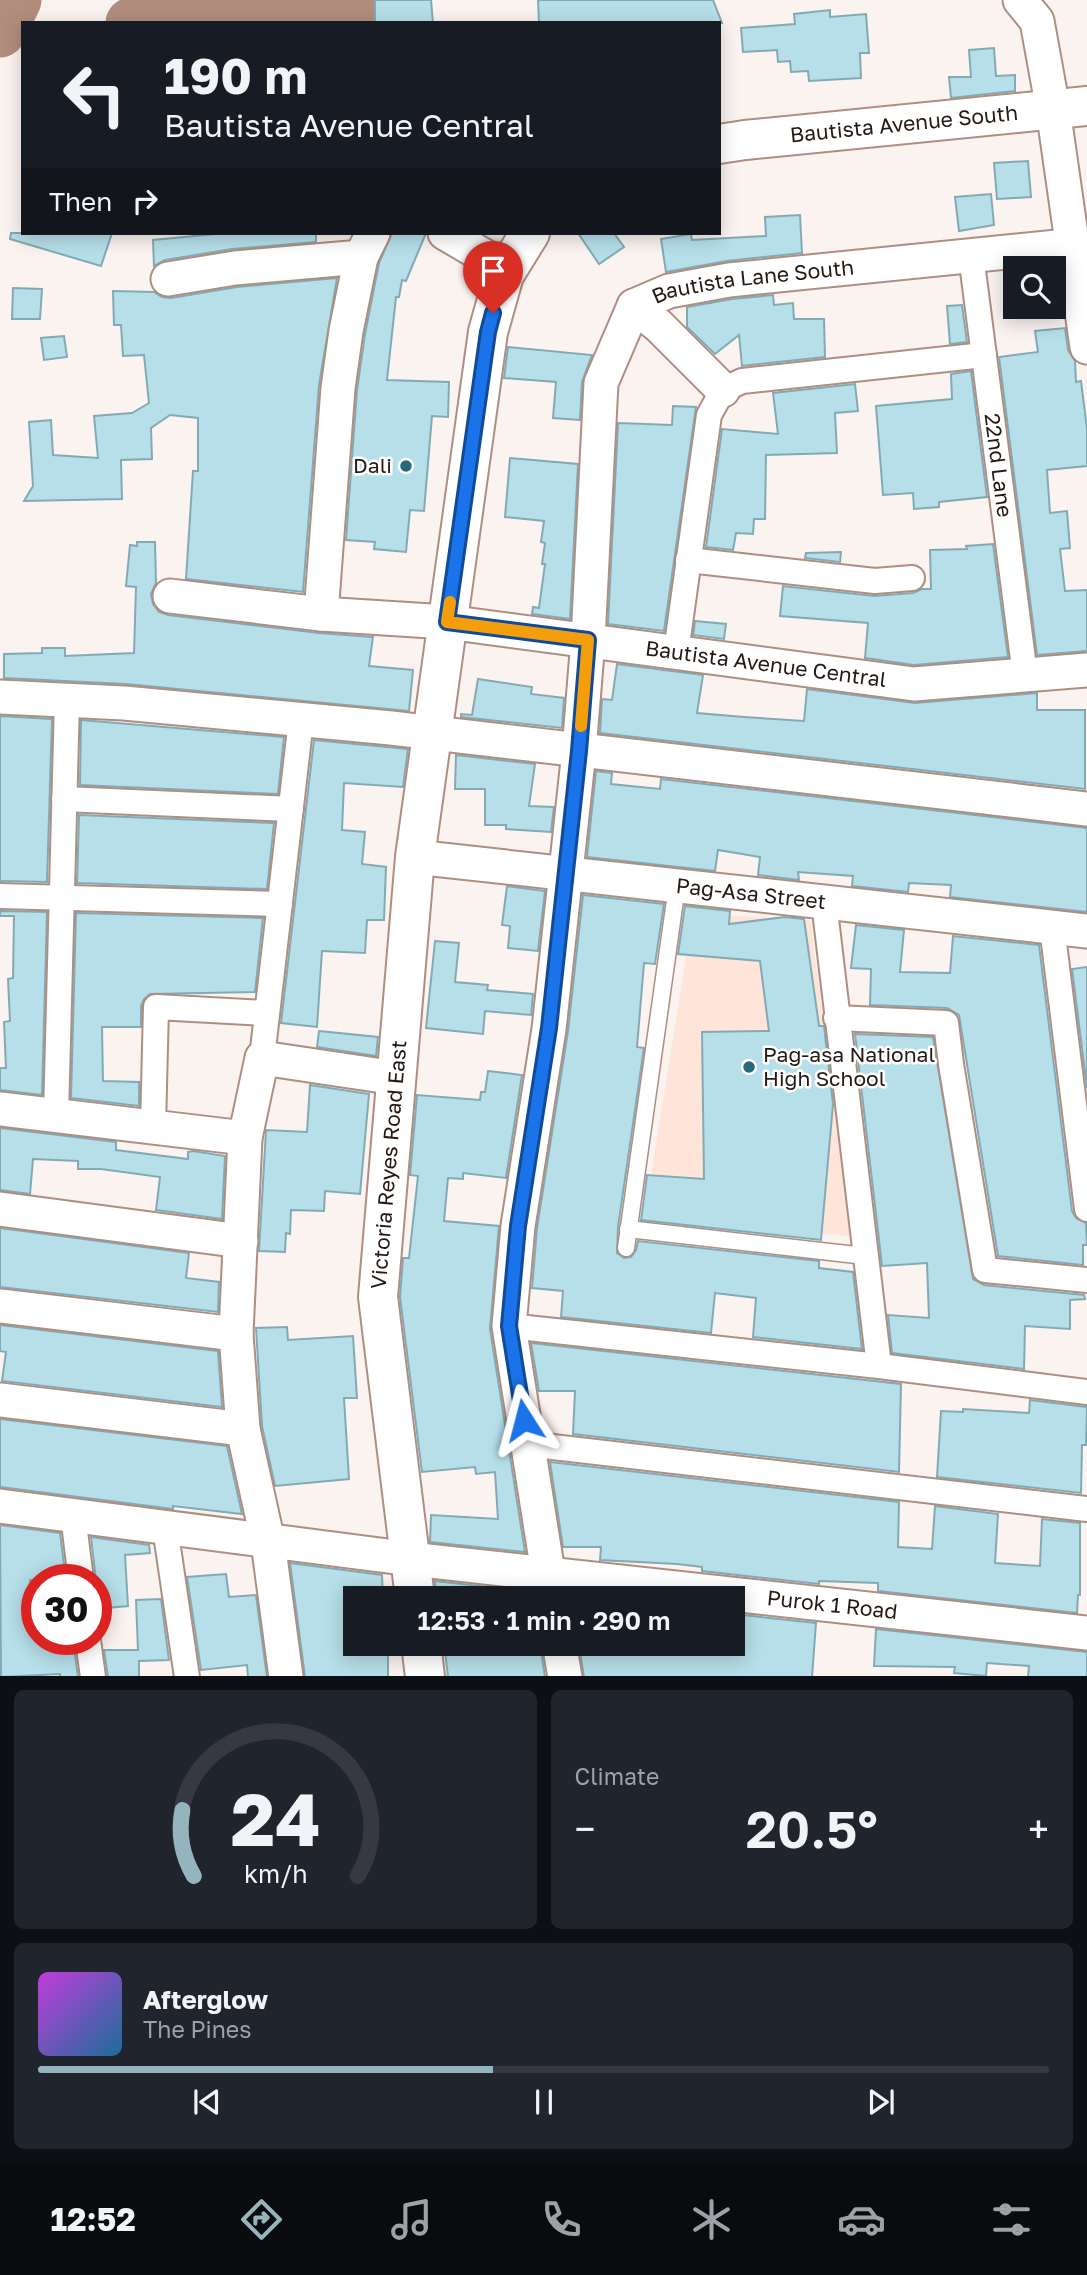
<!DOCTYPE html>
<html lang="en">
<head>
<meta charset="utf-8">
<style>
	:root { --surface:#171b24; --page:#20242c; --text:#f1f3f6; --muted:#9ea1a6; --line:#363941; --accent:#95b5be }
	body { margin:0; font-family:"Golos Text",sans-serif; background:var(--page); color:var(--text); height:100vh; display:flex; flex-direction:column; font-size:26px; white-space:nowrap }
	* { box-sizing:border-box; margin:0 }
	p { font-size:23px; color:var(--muted) }
	.icon { flex:none; width:38px; height:38px; fill:none; stroke:currentColor; stroke-width:2; stroke-linecap:round; stroke-linejoin:round }
	.map { position:relative; height:1676px; overflow:hidden }
	.drawer { display:flex; flex-direction:column; gap:14px; padding:14px; background:#0d0f14; flex:1 }
	.drawer>* { flex:none }
	.top-card { position:absolute; left:21px; top:21px; width:700px; height:214px; border-radius:0px; box-shadow:0 4px 18px #0003; background:#171b24; color:var(--text); overflow:hidden }
	.tools { position:absolute; left:1003px; top:256px; display:grid; gap:14px }
	.tools a { display:grid; place-items:center; width:63px; height:63px; border-radius:0px; background:var(--surface); box-shadow:0 4px 18px #0003; font-size:35px }
	.speed { position:absolute; left:21px; top:1564px; display:flex; gap:14px; font-size:35px; font-weight:700; text-align:center }
	.speed>* { display:grid; place-content:center; width:91px; height:91px; border-radius:50%; background:var(--surface); box-shadow:0 4px 18px #0003; line-height:1 }
	.speed .limit { border:10px solid #d22; background:#fff; color:#111 }
	.pin { position:absolute; display:grid; place-items:center; width:60px; height:60px; color:#fff; margin:-72px -30px; border-radius:50% 50% 50% 0; rotate:-45deg; box-shadow:0 0 7px #0007 }
	.pin .icon { rotate:45deg }
	.me { position:absolute; width:77px; margin:-38px; rotate:351deg; stroke-linejoin:round; filter:drop-shadow(0 0 5px #0008) }
	.turn { display:flex; align-items:center; gap:24px; height:147px; padding:0 28px; font-size:32px }
	.turn .icon { width:91px; height:91px; stroke-width:2.5 }
	.turn b { display:block; font-size:49px; line-height:60px }
	.then { display:flex; align-items:center; height:66px; padding:0 28px; background:#0003; gap:14px; font-size:26px }
	.big { font-size:52px; font-weight:600; line-height:1.1 }
	.drawer .tile { flex:1; display:flex; flex-direction:column; justify-content:center; gap:10px; min-width:0; padding:0 24px; border-radius:10px; background:var(--page) }
	.drawer .dial { align-items:center; gap:0 }
	.dial svg { height:182px; overflow:visible; fill:none; stroke:var(--line); stroke-width:7; stroke-linecap:round; text-anchor:middle }
	.dial text { fill:var(--text); stroke:none }
	.song { display:flex; align-items:center; gap:21px }
	.cover { width:84px; height:84px; border-radius:10px; background:linear-gradient(135deg,hsl(290 70% 55%),hsl(200 70% 35%)) }
	.played { height:7px; border-radius:4px; background:linear-gradient(90deg,var(--accent) 45%,var(--line) 45%) }
	.keys { display:flex; justify-content:space-around; direction:ltr }
	.heat { display:flex; justify-content:space-between; align-items:center; font-size:38px; direction:ltr }
	.drawer .tiles { flex:1; display:grid; gap:14px; grid-template-columns:1fr 1fr }
	.tile:last-child { grid-column:span 2 }
	.trip { position:absolute; left:343px; top:1586px; width:402px; height:70px; border-radius:0px; background:var(--surface); box-shadow:0 4px 18px #0003; font-weight:600; line-height:70px; text-align:center }
	.tabs { display:flex; height:112px; justify-content:space-around; align-items:center; background:#090b0e; color:var(--muted) }
	.tabs .icon { width:49px; height:49px }
	.tabs .active { color:var(--accent) }
	.tabs b { font-size:32px; color:var(--text) }
	.map>svg:first-child { display:block }
</style>
</head>
<body>
<div class="map">
<svg width="1087" height="1677" viewBox="0 0 1087 1677">
	<rect width="100%" height="100%" fill="#faf3f0"/>
	<polygon fill="#ffe4d9" points="693,913 810,920 852,1237 645,1213"/>
	<g fill="none" stroke-linecap="round" stroke-linejoin="round">
		<g stroke="#b28d7d" stroke-width="51">
			<polyline points="131,23 220,8 335,10 362,0"/>
			<polyline points="0,32 16,0"/>
		</g>
	</g>
	<g fill="#b6dfe9" stroke="#83aab4" stroke-width="2">
		<polygon points="375,0 431,0 433,23 375,23"/>
		<polygon points="538,0 713,0 722,23 539,23"/>
		<polygon points="830,10 830,17 866,14 869,53 860,53 861,78 809,81 808,71 791,72 790,61 778,62 777,50 743,52 741,28 795,24 794,14"/>
		<polygon points="994,48 996,76 1015,75 1015,91 951,98 949,77 971,77 969,50"/>
		<polygon points="1028,161 1031,197 997,199 994,163"/>
		<polygon points="991,194 994,225 959,231 955,197"/>
		<polygon points="800,215 802,253 727,261 666,272 661,239 691,234 692,240 766,236 765,217"/>
		<polygon points="11,233 112,233 101,266 10,239"/>
		<polygon points="226,233 316,233 316,242 232,249 165,260 154,266 153,240"/>
		<polygon points="392,233 426,233 406,281 402,280 399,297 396,297 387,380 449,382 448,417 432,416 424,511 410,510 406,552 374,549 375,542 346,540 357,390 365,334 379,263"/>
		<polygon points="578,233 614,233 624,247 599,264"/>
		<polygon points="337,278 319,385 303,592 186,579 193,471 198,471 198,418 170,415 151,428 152,459 121,460 122,499 24,501 33,486 29,422 51,420 53,455 98,458 94,416 132,413 149,403 144,355 123,356 121,325 114,325 113,291 154,292 162,297 171,298 237,287"/>
		<polygon points="13,288 42,289 40,319 12,319"/>
		<polygon points="773,295 774,305 793,303 794,319 824,319 825,357 742,366 739,335 715,354 687,327 687,307 732,299"/>
		<polygon points="962,305 967,342 950,344 947,306"/>
		<polygon points="1065,328 1068,350 1075,361 1076,382 1081,381 1087,429 1087,466 1047,470 1050,513 1067,511 1070,548 1060,549 1065,591 1087,590 1087,651 1037,655 999,357 1038,352 1035,331"/>
		<polygon points="64,336 67,357 44,360 41,338"/>
		<polygon points="508,347 592,355 582,382 580,420 553,418 556,382 504,378"/>
		<polygon points="971,371 987,497 939,502 939,507 914,509 913,493 883,495 876,406 952,399 951,374"/>
		<polygon points="855,384 858,411 835,413 837,453 766,455 765,519 754,519 753,534 736,533 733,550 706,547 722,429 778,434 773,393"/>
		<polygon points="673,406 696,407 664,631 608,624 618,423 672,425"/>
		<polygon points="510,458 578,464 570,619 532,614 533,607 539,608 545,564 542,564 545,543 541,542 544,521 505,517"/>
		<polygon points="137,542 155,542 156,583 151,594 153,604 159,612 168,615 319,633 373,637 369,666 413,670 409,711 126,684 4,678 4,654 42,653 42,648 65,648 65,656 134,653 136,587 126,586 130,545 137,546"/>
		<polygon points="993,544 1008,657 914,665 865,658 868,623 780,616 783,586 874,596 913,593 922,589 931,589 930,550 967,549 966,546"/>
		<polygon points="841,552 840,562 805,558 806,553"/>
		<polygon points="695,621 726,624 724,639 693,635"/>
		<polygon points="617,664 703,675 697,713 744,717 804,721 807,689 915,703 1037,693 1037,710 1085,710 1085,789 600,733 602,699 612,700"/>
		<polygon points="478,679 532,687 531,694 564,698 562,728 461,717 461,714 472,715"/>
		<polygon points="0,716 52,719 47,882 0,881"/>
		<polygon points="81,720 284,737 278,794 80,785"/>
		<polygon points="314,740 408,749 403,787 344,783 342,830 365,832 362,864 386,867 384,920 367,920 365,953 322,951 317,1027 281,1023"/>
		<polygon points="456,755 535,764 529,806 554,807 551,832 506,829 506,825 485,825 485,789 455,789"/>
		<polygon points="596,771 612,773 611,784 660,789 661,779 1087,828 1087,912 950,897 951,885 909,883 908,892 852,886 853,876 798,872 799,880 758,875 760,857 718,850 715,871 587,857"/>
		<polygon points="79,815 274,823 267,889 77,883"/>
		<polygon points="507,886 545,891 538,951 508,948 510,926 502,925"/>
		<polygon points="583,895 664,904 655,964 644,963 637,1047 644,1048 618,1227 617,1253 624,1258 631,1257 636,1250 638,1241 819,1261 819,1268 853,1272 862,1349 753,1337 756,1298 715,1293 711,1333 561,1317 563,1291 532,1288 537,1228 568,1031"/>
		<polygon points="685,906 730,911 729,924 785,917 804,919 819,1026 824,1026 833,1104 821,1240 641,1220 647,1175 704,1179 702,1032 769,1031 760,961 678,954"/>
		<polygon points="0,911 47,912 42,1095 0,1090 0,1068 6,1068 4,1022 10,1021 8,979 13,978 14,916 0,916"/>
		<polygon points="76,913 263,918 255,992 150,994 144,999 141,1006 141,1027 102,1027 103,1081 139,1082 139,1106 71,1098"/>
		<polygon points="856,925 904,930 900,972 950,973 953,936 1039,945 1072,1211 1076,1218 1086,1223 1087,1245 1083,1245 1083,1265 998,1256 959,1015 947,1008 870,1005 871,969 851,968"/>
		<polygon points="435,941 459,943 455,982 488,985 487,990 533,994 531,1015 485,1011 483,1034 426,1028"/>
		<polygon points="1087,967 1087,1088 1072,969"/>
		<polygon points="319,1031 378,1037 376,1056 317,1047"/>
		<polygon points="855,1034 933,1037 973,1279 984,1285 1084,1295 1085,1299 1070,1300 1070,1329 1025,1326 1024,1369 892,1353 888,1315 929,1318 927,1263 882,1266"/>
		<polygon points="488,1071 522,1075 506,1178 463,1173 463,1179 448,1178 444,1221 499,1226 490,1329 525,1552 430,1542 431,1515 498,1519 495,1472 476,1474 475,1467 422,1472 400,1297 403,1258 409,1258 418,1176 410,1175 417,1095 480,1100 481,1092 485,1092"/>
		<polygon points="310,1085 369,1094 360,1194 325,1191 324,1211 291,1210 290,1234 286,1233 285,1252 259,1251 266,1130 307,1132"/>
		<polygon points="0,1128 116,1142 116,1150 188,1159 188,1152 193,1151 225,1156 222,1219 156,1210 160,1177 101,1169 78,1169 78,1161 33,1159 30,1194 0,1190"/>
		<polygon points="0,1228 189,1253 186,1278 219,1282 218,1312 0,1287"/>
		<polygon points="0,1325 218,1351 222,1407 2,1381 6,1352 0,1351"/>
		<polygon points="287,1327 288,1340 353,1336 357,1398 344,1398 349,1479 275,1486 262,1426 256,1328"/>
		<polygon points="531,1343 901,1384 899,1472 573,1434 575,1391 539,1391"/>
		<polygon points="1030,1400 1087,1407 1086,1445 1082,1445 1081,1493 937,1477 941,1411 963,1412 963,1409 1029,1413"/>
		<polygon points="0,1419 227,1446 242,1514 173,1506 173,1509 0,1487"/>
		<polygon points="550,1462 899,1502 898,1547 932,1549 935,1506 998,1514 995,1563 1040,1566 1042,1519 1080,1523 1080,1595 1078,1595 1077,1613 878,1591 878,1583 819,1581 819,1584 702,1571 702,1567 677,1564 600,1560 601,1547 563,1547"/>
		<polygon points="0,1525 60,1533 66,1580 30,1580 37,1640 73,1640 78,1677 60,1677 60,1674 1,1677"/>
		<polygon points="91,1537 149,1545 150,1553 125,1555 128,1606 96,1609 96,1580"/>
		<polygon points="290,1563 382,1575 383,1598 355,1598 355,1645 388,1644 388,1677 305,1677"/>
		<polygon points="226,1574 229,1597 256,1595 267,1677 248,1677 247,1665 201,1670 187,1577"/>
		<polygon points="435,1581 531,1592 532,1598 436,1598"/>
		<polygon points="161,1599 169,1660 139,1661 139,1677 108,1677 104,1650 138,1650 136,1600"/>
		<polygon points="733,1614 816,1623 812,1677 584,1677 579,1646 630,1643 712,1654 713,1643 733,1643"/>
		<polygon points="876,1629 1087,1652 1087,1677 1028,1677 1029,1666 987,1663 986,1676 954,1673 955,1667 874,1666"/>
		<polygon points="512,1643 540,1644 545,1677 448,1677 445,1651"/>
	</g>
	<g fill="none" stroke-linecap="round" stroke-linejoin="round">
		<g stroke="#af8e80" stroke-width="19">
			<g id="service">
				<polyline points="628,1229 865,1256"/>
				<polyline points="626,1248 677,886"/>
			</g>
		</g>
		<g stroke="#af8e80" stroke-width="28">
			<g id="pedestrian">
				<path id="s1" d="M971,255L1025,675"/>
				<polyline points="688,560 875,581 912,578"/>
				<polyline points="676,652 709,415 723,390 742,381 984,355"/>
				<polyline points="64,799 291,809"/>
				<polyline points="0,896 280,904"/>
				<polyline points="824,902 879,1366"/>
				<polyline points="1052,927 1087,1209"/>
				<polyline points="836,1018 946,1023 951,1064 985,1270 1087,1280"/>
				<polyline points="262,1058 301,720"/>
				<polyline points="56,1116 67,700"/>
				<polyline points="153,1127 156,1007 267,1013"/>
				<polyline points="509,1326 879,1366 1087,1392"/>
				<polyline points="527,1444 1087,1509"/>
				<polyline points="73,1515 81,1580"/>
				<polyline points="165,1527 187,1677"/>
				<polyline points="88,1640 93,1677"/>
			</g>
		</g>
		<g stroke="#af8e80" stroke-width="37">
			<g id="minor">
				<polyline points="1020,0 1037,21 1053,109 1087,347"/>
				<polyline points="445,233 508,270"/>
				<polyline points="168,279 235,268 361,257 373,233"/>
				<polyline points="634,306 659,326 723,390"/>
				<path id="s2" d="M170,596L321,614L447,622L914,684L1087,670"/>
				<polyline points="321,614 338,388 346,331 361,257"/>
				<polyline points="0,697 124,703 391,728 1087,809"/>
				<path id="s3" d="M415,857L1087,931"/>
				<polyline points="0,1109 245,1138"/>
				<polyline points="0,1209 241,1241"/>
				<polyline points="0,1306 236,1334"/>
				<polyline points="0,1400 243,1429"/>
				<path id="s4" d="M0,1506L411,1559L1087,1633"/>
				<path id="s5" d="M552,1598L509,1326L518,1226L549,1029L579,751L588,640L601,383L634,306L669,291L729,280L1087,244"/>
				<polyline points="559,1643 565,1677"/>
				<polyline points="286,1677 268,1542 243,1429 236,1334 245,1138 262,1058 396,1078"/>
			</g>
		</g>
		<g stroke="#af8e80" stroke-width="42">
			<g id="tertiary">
				<path id="s6" d="M719,144L745,140L1087,106"/>
				<path id="s7" d="M415,1598L378,1297L415,857L488,332L504,275L530,233"/>
				<polyline points="421,1643 425,1677"/>
			</g>
		</g>
		<use href="#service" stroke="#fff" stroke-width="16"/>
		<use href="#pedestrian" stroke="#fff" stroke-width="24"/>
		<use href="#minor" stroke="#fff" stroke-width="33"/>
		<use href="#tertiary" stroke="#fff" stroke-width="38"/>
	</g>
	<g fill="none" stroke-linecap="round" stroke-linejoin="round">
		<g stroke="#114b97" stroke-width="18">
			<polyline id="route" points="493,313 488,332 447,622 588,640 579,751 549,1028 518,1226 509,1326 524,1420"/>
		</g>
		<use href="#route" stroke="#1a73e8" stroke-width="12"/>
		<polyline stroke="#f59e0b" stroke-width="12" points="450,602 447,622 588,640 581,726"/>
	</g>
	<g fill="#246a79" stroke="#fff" stroke-width="2.5">
		<circle cx="406" cy="466" r="7"/>
		<circle cx="749" cy="1067" r="7"/>
	</g>
	<g text-anchor="middle" stroke-width="5" stroke-linejoin="round" paint-order="stroke">
		<g font-size="21" fill="#251913" stroke="#fff">
			<text dy="7" stroke="none"><textPath href="#s6" startOffset="186">Bautista Avenue South</textPath></text>
			<text dy="7" stroke="none"><textPath href="#s5" startOffset="1430">Bautista Lane South</textPath></text>
			<text dy="7" stroke="none"><textPath href="#s1" startOffset="212">22nd Lane</textPath></text>
			<text dy="7" stroke="none"><textPath href="#s2" startOffset="600">Bautista Avenue Central</textPath></text>
			<text dy="7" stroke="none"><textPath href="#s3" startOffset="338">Pag-Asa Street</textPath></text>
			<text dy="7" stroke="none"><textPath href="#s7" startOffset="436">Victoria Reyes Road East</textPath></text>
			<text dy="7" stroke="none"><textPath href="#s4" startOffset="838">Purok 1 Road</textPath></text>
		</g>
		<g font-size="21" fill="#251913" stroke="#fff" text-anchor="end">
			<text x="392" y="473">Dali</text>
			<text x="763" y="1062" text-anchor="start">Pag-asa National<tspan x="763" dy="24">High School</tspan></text>
		</g>
	</g>
</svg>
<div class="tools">
<a><svg class="icon" aria-label="search" viewBox="0 0 24 24"><circle cx="10" cy="10" r="6"/><path d="M15 15l6 6"/></svg></a>
</div>
<div class="speed"><div class="limit">30</div></div>
<div class="pin" style="left:493px;top:313px;background:#d93025"><svg class="icon" aria-label="arrive" viewBox="0 0 24 24"><path d="M6 21V4h12l-3 4 3 4H6"/></svg></div>
<svg class="me" style="left:524px;top:1420px" viewBox="-20 -20 40 40"><path d="M0-17L14 15 0 8-14 15z" fill="#1a73e8" stroke="#fff" stroke-width="4"/></svg>
<div class="trip">12:53 · 1 min · 290 m</div>
<div class="top-card">
<div class="turn"><svg class="icon" aria-label="left" viewBox="0 0 24 24"><path d="M17 20v-9H6M10 6l-5 5 5 5"/></svg><div><b>190 m</b>Bautista Avenue Central</div></div>
<div class="then">Then<svg class="icon" aria-label="right" viewBox="0 0 24 24"><path d="M7 20v-9h11M14 6l5 5-5 5"/></svg></div>
</div>
</div>
<section class="drawer">
<div class="tiles">
<div class="tile dial"><svg viewBox="0 0 100 80">
<path d="M14 69A42 42 0 1 1 86 69"/>
<path d="M14 69A42 42 0 0 1 9 40" stroke="#95b5be"/>
<text x="50" y="56" font-size="32" font-weight="700">24</text>
<text x="50" y="72" font-size="11">km/h</text>
</svg></div>
<div class="tile"><p>Climate</p>
<div class="heat"><a>−</a><b class="big">20.5°</b><a>+</a></div>
</div>
<div class="tile">
<div class="song"><i class="cover"></i><div><b>Afterglow</b><p>The Pines</p></div></div>
<div class="played"></div>
<div class="keys"><svg class="icon" aria-label="previous" viewBox="0 0 24 24"><path d="M18 5L8 12l10 7zM5 5v14"/></svg><svg class="icon" aria-label="pause" viewBox="0 0 24 24"><path d="M8 5v14M16 5v14"/></svg><svg class="icon" aria-label="next" viewBox="0 0 24 24"><path d="M6 5l10 7-10 7zM19 5v14"/></svg></div>
</div>
</div>
</section>
<nav class="tabs">
<b>12:52</b>
<svg class="icon active" aria-label="directions" viewBox="0 0 24 24"><path d="M12 3l9 9-9 9-9-9zM9 14v-3h6M13 9l2 2-2 2"/></svg>
<svg class="icon" aria-label="music" viewBox="0 0 24 24"><path d="M9 18V5l10-2v13"/><circle cx="6" cy="18" r="3"/><circle cx="16" cy="16" r="3"/></svg>
<svg class="icon" aria-label="phone" viewBox="0 0 24 24"><path d="M5 4h4l2 5-3 2q2 4 5 5l2-3 5 2v4C11 20 4 13 5 4z"/></svg>
<svg class="icon" aria-label="climate" viewBox="0 0 24 24"><path d="M12 3v18M4 7l16 10M4 17L20 7"/></svg>
<svg class="icon" aria-label="car" viewBox="0 0 24 24"><path d="M5 17H2v-5l4-1 3-4h7l3 4 3 1v5h-3M9 17h6M6 11h13"/><circle cx="7" cy="17" r="2"/><circle cx="17" cy="17" r="2"/></svg>
<svg class="icon" aria-label="filters" viewBox="0 0 24 24"><path d="M4 7h16M4 17h16"/><circle cx="9" cy="7" r="2"/><circle cx="15" cy="17" r="2"/></svg>
</nav>
</body>
</html>
